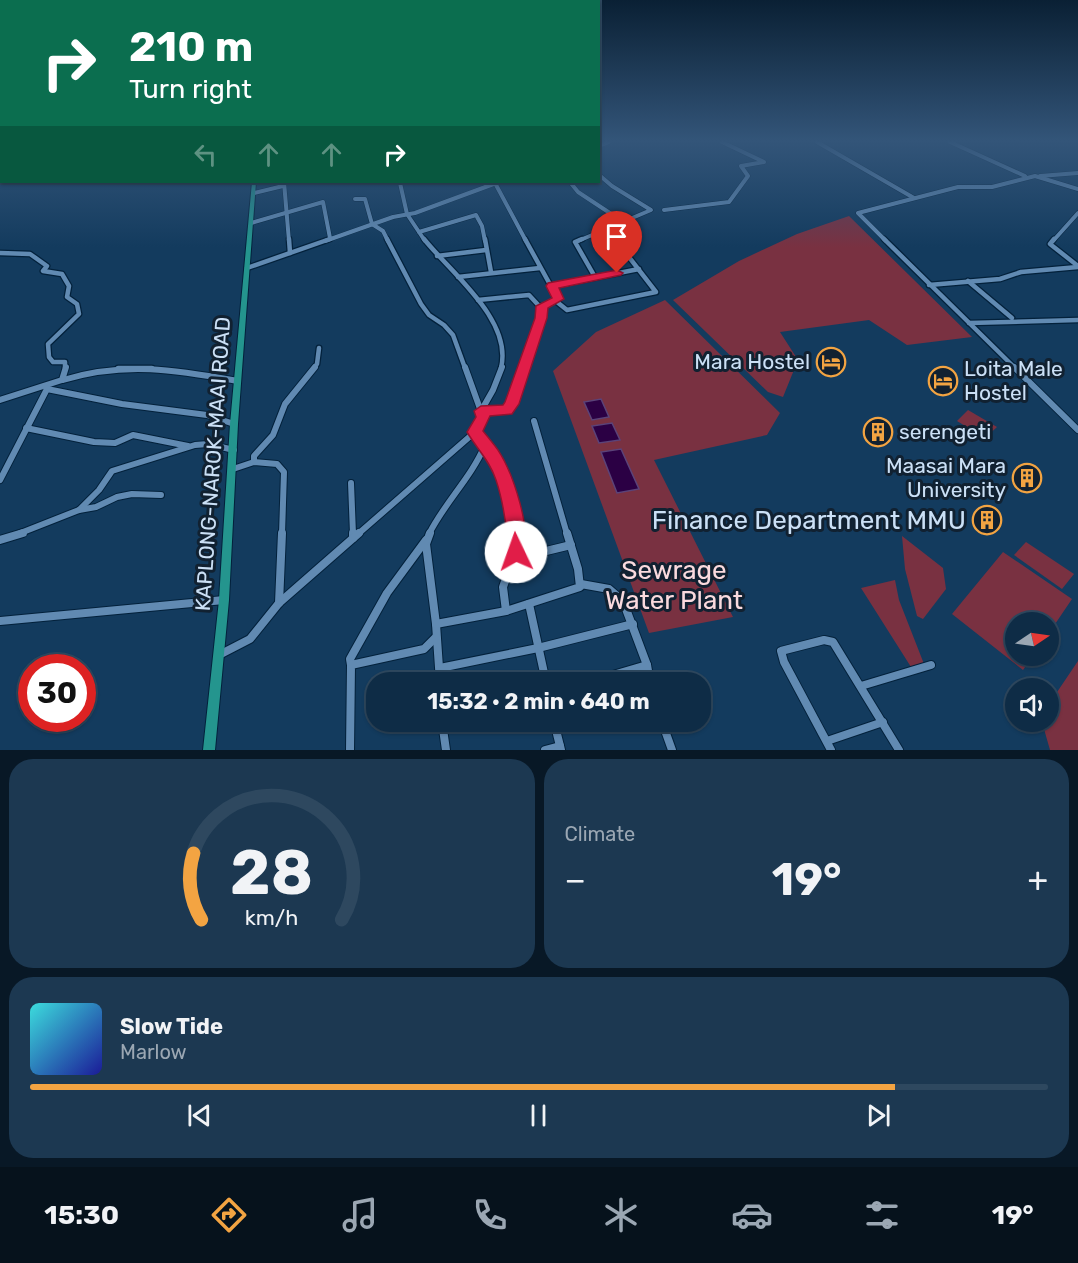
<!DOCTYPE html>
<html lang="en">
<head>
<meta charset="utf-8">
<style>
	:root { --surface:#0e2c46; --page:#1c3851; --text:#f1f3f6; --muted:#9ba7b3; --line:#2e485f; --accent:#f3a442 }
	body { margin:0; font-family:Rubik,sans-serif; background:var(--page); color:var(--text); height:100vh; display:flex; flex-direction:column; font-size:22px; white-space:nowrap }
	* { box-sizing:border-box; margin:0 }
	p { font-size:20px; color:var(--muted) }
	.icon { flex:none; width:33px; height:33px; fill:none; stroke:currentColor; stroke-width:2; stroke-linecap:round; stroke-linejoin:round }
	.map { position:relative; height:750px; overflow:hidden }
	.panel { display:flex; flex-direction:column; gap:9px; padding:9px; background:#081826; flex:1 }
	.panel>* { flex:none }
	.guide { position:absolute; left:0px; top:0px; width:600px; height:183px; box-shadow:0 2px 4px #0004,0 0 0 2px var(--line); background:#0b6e4f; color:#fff; overflow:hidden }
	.needle { width:39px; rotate:77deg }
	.buttons { position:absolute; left:1005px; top:612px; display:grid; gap:12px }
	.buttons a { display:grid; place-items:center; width:54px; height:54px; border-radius:50%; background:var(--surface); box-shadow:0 2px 4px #0004,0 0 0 2px var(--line); font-size:30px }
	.speed { position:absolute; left:18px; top:654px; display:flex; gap:12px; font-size:30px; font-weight:700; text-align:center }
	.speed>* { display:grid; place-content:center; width:78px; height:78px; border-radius:50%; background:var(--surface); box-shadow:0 2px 4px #0004,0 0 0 2px var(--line); line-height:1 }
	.speed .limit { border:9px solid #d22; background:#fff; color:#111 }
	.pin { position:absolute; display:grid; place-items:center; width:51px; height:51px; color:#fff; margin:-62px -26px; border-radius:50% 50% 50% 0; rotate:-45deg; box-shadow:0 0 6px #0007 }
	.pin .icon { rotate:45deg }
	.me { position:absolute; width:66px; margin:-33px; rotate:357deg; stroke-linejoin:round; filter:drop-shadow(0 0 4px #0008) }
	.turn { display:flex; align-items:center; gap:21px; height:126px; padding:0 30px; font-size:27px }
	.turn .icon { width:78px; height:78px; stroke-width:2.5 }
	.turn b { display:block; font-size:42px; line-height:51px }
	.lanes { display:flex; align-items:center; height:57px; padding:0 30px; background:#0003; justify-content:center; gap:30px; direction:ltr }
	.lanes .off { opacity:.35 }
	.big { font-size:45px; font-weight:700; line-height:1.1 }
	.panel .card { flex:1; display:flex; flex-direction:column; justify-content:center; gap:9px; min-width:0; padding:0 21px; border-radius:24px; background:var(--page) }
	.panel .dial { align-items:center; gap:0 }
	.dial svg { height:156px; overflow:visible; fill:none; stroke:var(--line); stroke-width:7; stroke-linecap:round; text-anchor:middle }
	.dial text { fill:var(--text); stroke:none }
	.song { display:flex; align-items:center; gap:18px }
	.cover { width:72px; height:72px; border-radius:9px; background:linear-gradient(135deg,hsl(180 70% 55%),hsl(240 70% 35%)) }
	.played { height:6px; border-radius:3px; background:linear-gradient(90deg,var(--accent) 85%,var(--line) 85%) }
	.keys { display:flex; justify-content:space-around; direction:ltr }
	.heat { display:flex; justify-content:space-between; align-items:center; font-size:33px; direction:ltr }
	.panel .tiles { flex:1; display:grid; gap:9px; grid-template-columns:1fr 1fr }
	.card:last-child { grid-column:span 2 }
	.trip { position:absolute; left:366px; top:672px; width:345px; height:60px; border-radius:24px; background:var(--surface); box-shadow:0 2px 4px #0004,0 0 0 2px var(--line); font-weight:700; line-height:60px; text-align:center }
	.menu { display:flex; height:96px; justify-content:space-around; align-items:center; background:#06121c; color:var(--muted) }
	.menu .icon { width:42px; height:42px }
	.menu .active { color:var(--accent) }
	.menu b { font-size:27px; color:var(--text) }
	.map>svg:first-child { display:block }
</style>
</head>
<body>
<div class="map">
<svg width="1078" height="750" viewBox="0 0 1078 750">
	<rect width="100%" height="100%" fill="#133b5e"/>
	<g fill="#793141">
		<polygon points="849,216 972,337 907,345 869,320 780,332 798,360 783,397 768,392 673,300 739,261 797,234"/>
		<polygon points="665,300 780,413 767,435 654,460 733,617 649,633 553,371 596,332"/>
		<polygon points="968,410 997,427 985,438 957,421"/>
		<polygon points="902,536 943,568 946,589 923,619 917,616 905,569"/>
		<polygon points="1026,542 1074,574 1062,589 1014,555"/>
		<polygon points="1003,552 1072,599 1049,633 1048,622 1016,622 1016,656 1033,656 1023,670 952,614"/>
		<polygon points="895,580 899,600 924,664 911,667 861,588"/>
		<polygon points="1078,661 1078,750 1050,750 1042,722 1048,722 1049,704"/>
	</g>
	<g fill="#2b0044" stroke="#5b4379" stroke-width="1.5">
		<polygon points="601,399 609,417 592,420 584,402"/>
		<polygon points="612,423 620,440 599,443 592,426"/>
		<polygon points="621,449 639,489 617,493 601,452"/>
	</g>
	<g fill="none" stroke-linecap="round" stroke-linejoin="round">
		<g stroke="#03213b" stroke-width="5">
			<g id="minor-far3">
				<polyline points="817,142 914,198"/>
				<polyline points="950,142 1025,176"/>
				<polyline points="598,146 609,142"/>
				<polyline points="1040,176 1078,173"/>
				<polyline points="284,182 289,241"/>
				<polyline points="570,182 578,192 622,221"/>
				<polyline points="400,183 407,214 425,241"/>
				<polyline points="495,183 526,241"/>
				<polyline points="254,193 283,186"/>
				<polyline points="355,199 365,199 372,224 383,231 388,241"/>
				<polyline points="664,210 729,202 748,176 741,166 764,162 722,142"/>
				<polyline points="251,223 323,202 330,238"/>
				<polyline points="606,228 616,241"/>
				<polyline points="419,232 476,215 482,226 485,241"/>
				<polyline points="325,241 393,217 415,213 499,182"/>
				<polyline points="578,241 651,210 612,186 598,174"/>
				<polyline points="886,241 858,213 958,187 992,187 1035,176 1078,189"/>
				<polyline points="1053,241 1078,213"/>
			</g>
		</g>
		<g stroke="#03213b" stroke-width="7">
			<g id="minor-far2">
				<polyline points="289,239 290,253"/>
				<polyline points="387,239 421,304 429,315 444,325 453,335 465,368"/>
				<path d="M424,239C451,273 513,320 501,368"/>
				<polyline points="485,239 491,272"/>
				<polyline points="582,239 575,242 595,277"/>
				<polyline points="884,239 1015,368"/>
				<polyline points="1054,239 1050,244 1078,266"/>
				<polyline points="0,253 30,254 47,266 43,271 62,274 69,286 67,297 77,304 79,314 48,344 49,357 53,362 65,362 65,368"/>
				<polyline points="437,256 486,250"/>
				<polyline points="247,268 330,239"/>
				<polyline points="458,277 540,268"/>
				<polyline points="968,281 1012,318"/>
				<polyline points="929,285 1000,279 1021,272 1078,267"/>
				<polyline points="552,286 639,269"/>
				<polyline points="478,300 529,295 541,308"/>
				<polyline points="557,302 567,310 656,292 615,239"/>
				<polyline points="969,323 1078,320"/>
				<polyline points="118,368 152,368"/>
				<polyline points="314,368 317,364 319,348"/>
				<polyline points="523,368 541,318 541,308 558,299 525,239"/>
			</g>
		</g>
		<g stroke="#03213b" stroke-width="8">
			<g id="minor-far1">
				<polyline points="1014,367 1078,430"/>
				<path d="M63,380C125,361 176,370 238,381"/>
				<polyline points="47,389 122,404 207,415 234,424"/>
				<polyline points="0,400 62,380 66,367"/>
				<polyline points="481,411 493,390 502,367"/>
				<polyline points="481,411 509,409 524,367"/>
				<polyline points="534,421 567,534"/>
				<polyline points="26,428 94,442 115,443 133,435 188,446"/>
				<polyline points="475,432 498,463 513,513 515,534"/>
				<polyline points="254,462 254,456 273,435 285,404 315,367"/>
				<polyline points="233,469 254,462 277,464 284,472 282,534"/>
				<polyline points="0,480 47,389"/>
				<polyline points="351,483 353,534"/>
				<polyline points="79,510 99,490 112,471 195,445 208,444 234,450"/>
				<polyline points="18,534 79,510 96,507 117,497 132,494 161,495"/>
				<polyline points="358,534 475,432 483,417 465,367"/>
				<path d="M429,534C445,502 471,478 485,445"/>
			</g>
		</g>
		<g stroke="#03213b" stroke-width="10">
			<g id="minor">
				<polyline points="353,533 353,538"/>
				<polyline points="430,533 426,544 436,624 440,682"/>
				<polyline points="0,540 23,533"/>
				<polyline points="516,552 542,552 571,545"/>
				<polyline points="581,584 609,589 623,601 647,665"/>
				<polyline points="279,603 282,533"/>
				<polyline points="529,604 546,682"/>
				<polyline points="506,611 503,587 517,548 515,533"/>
				<polyline points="0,621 224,600"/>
				<polyline points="436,624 506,611 580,587 578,569 567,533"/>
				<polyline points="219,655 250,639 279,603 359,533"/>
				<polyline points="351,665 350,659 387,593 426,540"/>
				<polyline points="440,668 538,648 633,624"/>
				<polyline points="589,682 647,665 650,682"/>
				<polyline points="861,686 931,665"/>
				<polyline points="442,722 446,750"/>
				<polyline points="554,722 561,750"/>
				<polyline points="662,722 672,750"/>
				<polyline points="827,741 883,722"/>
				<polyline points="350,750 351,665 424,649 436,637"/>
				<polyline points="545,750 560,746"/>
				<polyline points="831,750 784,662 781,651 824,640 833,642 899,750"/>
			</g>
		</g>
		<g stroke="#03213b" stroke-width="2">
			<polygon id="highway" points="252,182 256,182 238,424 229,600 215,750 203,750 219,600 230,424"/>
		</g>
		<use href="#minor-far3" stroke="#618ab2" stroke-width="4"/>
		<use href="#minor-far2" stroke="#618ab2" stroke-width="4.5"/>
		<use href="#minor-far1" stroke="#618ab2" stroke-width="6"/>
		<use href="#minor" stroke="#618ab2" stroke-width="8"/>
		<use href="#highway" fill="#24958e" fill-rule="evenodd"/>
	</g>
	<linearGradient id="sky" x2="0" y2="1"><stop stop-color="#0a2034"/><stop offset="0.57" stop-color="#335579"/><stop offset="1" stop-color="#335579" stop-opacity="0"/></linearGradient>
	<rect width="1078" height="247" fill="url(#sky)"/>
	<path fill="#e11d48" stroke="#92132f" stroke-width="1.5" d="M617,270L623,273L621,275L559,288L564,299L548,308L547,318L519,404L512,414L490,416L483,431C488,437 493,443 498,450C512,471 534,533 522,557L516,560L510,557C506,550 508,543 507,535C505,516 502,498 496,480C490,461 477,449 467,432L476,417L474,411L481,406L503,405L505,402L535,318L536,306L552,298L546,286L548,283Z"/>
	<defs>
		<g id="hotel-ring" transform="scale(1.5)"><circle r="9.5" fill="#112131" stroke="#f3a442" stroke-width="1.5"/><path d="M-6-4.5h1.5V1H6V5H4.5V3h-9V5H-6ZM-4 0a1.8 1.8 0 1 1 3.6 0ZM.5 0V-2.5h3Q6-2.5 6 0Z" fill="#f3a442"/></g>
		<g id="building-ring" transform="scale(1.5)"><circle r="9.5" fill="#112131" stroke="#f3a442" stroke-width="1.5"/><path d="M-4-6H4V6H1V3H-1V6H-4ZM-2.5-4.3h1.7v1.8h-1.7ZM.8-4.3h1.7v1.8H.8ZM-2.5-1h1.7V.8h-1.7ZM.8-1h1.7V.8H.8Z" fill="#f3a442"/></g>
	</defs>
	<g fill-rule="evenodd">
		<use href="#hotel-ring" x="831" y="362"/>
		<use href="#hotel-ring" x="943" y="381"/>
		<use href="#building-ring" x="878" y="432"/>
		<use href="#building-ring" x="1027" y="478"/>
		<use href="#building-ring" x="987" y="520"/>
	</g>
	<g text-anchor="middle" stroke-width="6" stroke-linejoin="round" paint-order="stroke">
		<g font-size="21" fill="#cbe0f6" stroke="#112131" text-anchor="end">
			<text x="810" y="369">Mara Hostel</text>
			<text x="964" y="376" text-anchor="start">Loita Male<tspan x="964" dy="24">Hostel</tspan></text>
			<text x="899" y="439" text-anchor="start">serengeti</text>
			<text x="1006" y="473">Maasai Mara<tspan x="1006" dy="24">University</tspan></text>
		</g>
		<g font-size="21" fill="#cbe0f6" stroke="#112131">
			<text transform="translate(213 464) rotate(-86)" y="7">KAPLONG-NAROK-MAAI ROAD</text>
		</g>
		<g font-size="26" fill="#cbe0f6" stroke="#112131" text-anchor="end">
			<text x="966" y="529">Finance Department MMU</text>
		</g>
		<g font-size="26" fill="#fadade" stroke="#112131">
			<text x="674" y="579">Sewrage<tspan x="674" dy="30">Water Plant</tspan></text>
		</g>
	</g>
</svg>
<div class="buttons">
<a><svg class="needle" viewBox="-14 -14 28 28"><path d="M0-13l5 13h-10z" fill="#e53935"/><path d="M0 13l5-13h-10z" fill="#9ba7b3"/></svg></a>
<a><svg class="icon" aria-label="sound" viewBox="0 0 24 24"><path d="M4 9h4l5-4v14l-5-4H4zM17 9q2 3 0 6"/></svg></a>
</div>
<div class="speed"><div class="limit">30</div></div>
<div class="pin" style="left:617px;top:273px;background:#d93025"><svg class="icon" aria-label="arrive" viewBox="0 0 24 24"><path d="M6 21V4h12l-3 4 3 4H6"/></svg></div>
<svg class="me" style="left:516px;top:552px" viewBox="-20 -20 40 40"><circle r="19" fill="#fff"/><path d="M0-13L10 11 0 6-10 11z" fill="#e11d48"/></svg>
<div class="trip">15:32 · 2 min · 640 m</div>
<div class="guide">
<div class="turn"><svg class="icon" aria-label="right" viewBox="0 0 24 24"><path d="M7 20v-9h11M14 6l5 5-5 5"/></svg><div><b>210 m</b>Turn right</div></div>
<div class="lanes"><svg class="icon off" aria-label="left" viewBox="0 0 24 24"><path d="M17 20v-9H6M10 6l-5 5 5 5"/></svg><svg class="icon off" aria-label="ahead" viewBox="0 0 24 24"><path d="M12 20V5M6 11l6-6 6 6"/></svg><svg class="icon off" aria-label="ahead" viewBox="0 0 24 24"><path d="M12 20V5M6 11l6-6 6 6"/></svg><svg class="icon" aria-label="right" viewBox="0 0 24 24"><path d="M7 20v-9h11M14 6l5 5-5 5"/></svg></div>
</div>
</div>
<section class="panel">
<div class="tiles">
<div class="card dial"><svg viewBox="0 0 100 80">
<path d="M14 69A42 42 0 1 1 86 69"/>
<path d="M14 69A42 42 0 0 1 10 35" stroke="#f3a442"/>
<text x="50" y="56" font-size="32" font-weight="700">28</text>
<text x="50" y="72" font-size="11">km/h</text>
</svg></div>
<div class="card"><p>Climate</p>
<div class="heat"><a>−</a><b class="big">19°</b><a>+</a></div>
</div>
<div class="card">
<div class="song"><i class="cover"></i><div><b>Slow Tide</b><p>Marlow</p></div></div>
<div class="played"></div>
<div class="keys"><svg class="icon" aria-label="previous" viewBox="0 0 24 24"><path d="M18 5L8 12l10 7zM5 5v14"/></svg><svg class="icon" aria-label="pause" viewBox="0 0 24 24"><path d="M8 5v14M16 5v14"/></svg><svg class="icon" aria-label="next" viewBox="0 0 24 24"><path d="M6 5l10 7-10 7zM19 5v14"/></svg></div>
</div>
</div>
</section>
<nav class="menu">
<b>15:30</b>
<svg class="icon active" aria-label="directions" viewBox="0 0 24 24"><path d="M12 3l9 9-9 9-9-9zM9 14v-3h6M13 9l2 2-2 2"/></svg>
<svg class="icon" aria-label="music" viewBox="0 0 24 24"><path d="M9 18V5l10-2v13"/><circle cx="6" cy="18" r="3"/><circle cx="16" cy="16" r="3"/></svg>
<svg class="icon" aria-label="phone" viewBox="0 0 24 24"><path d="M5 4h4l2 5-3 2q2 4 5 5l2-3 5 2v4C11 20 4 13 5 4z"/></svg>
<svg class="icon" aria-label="climate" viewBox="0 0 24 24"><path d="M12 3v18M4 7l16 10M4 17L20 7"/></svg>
<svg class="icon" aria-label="car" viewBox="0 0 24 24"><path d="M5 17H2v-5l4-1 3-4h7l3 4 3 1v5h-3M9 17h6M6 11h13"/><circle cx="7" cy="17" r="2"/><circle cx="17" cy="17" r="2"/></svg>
<svg class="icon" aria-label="filters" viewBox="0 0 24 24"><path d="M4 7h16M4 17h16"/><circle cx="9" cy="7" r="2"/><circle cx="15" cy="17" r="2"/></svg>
<b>19°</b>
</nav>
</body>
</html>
